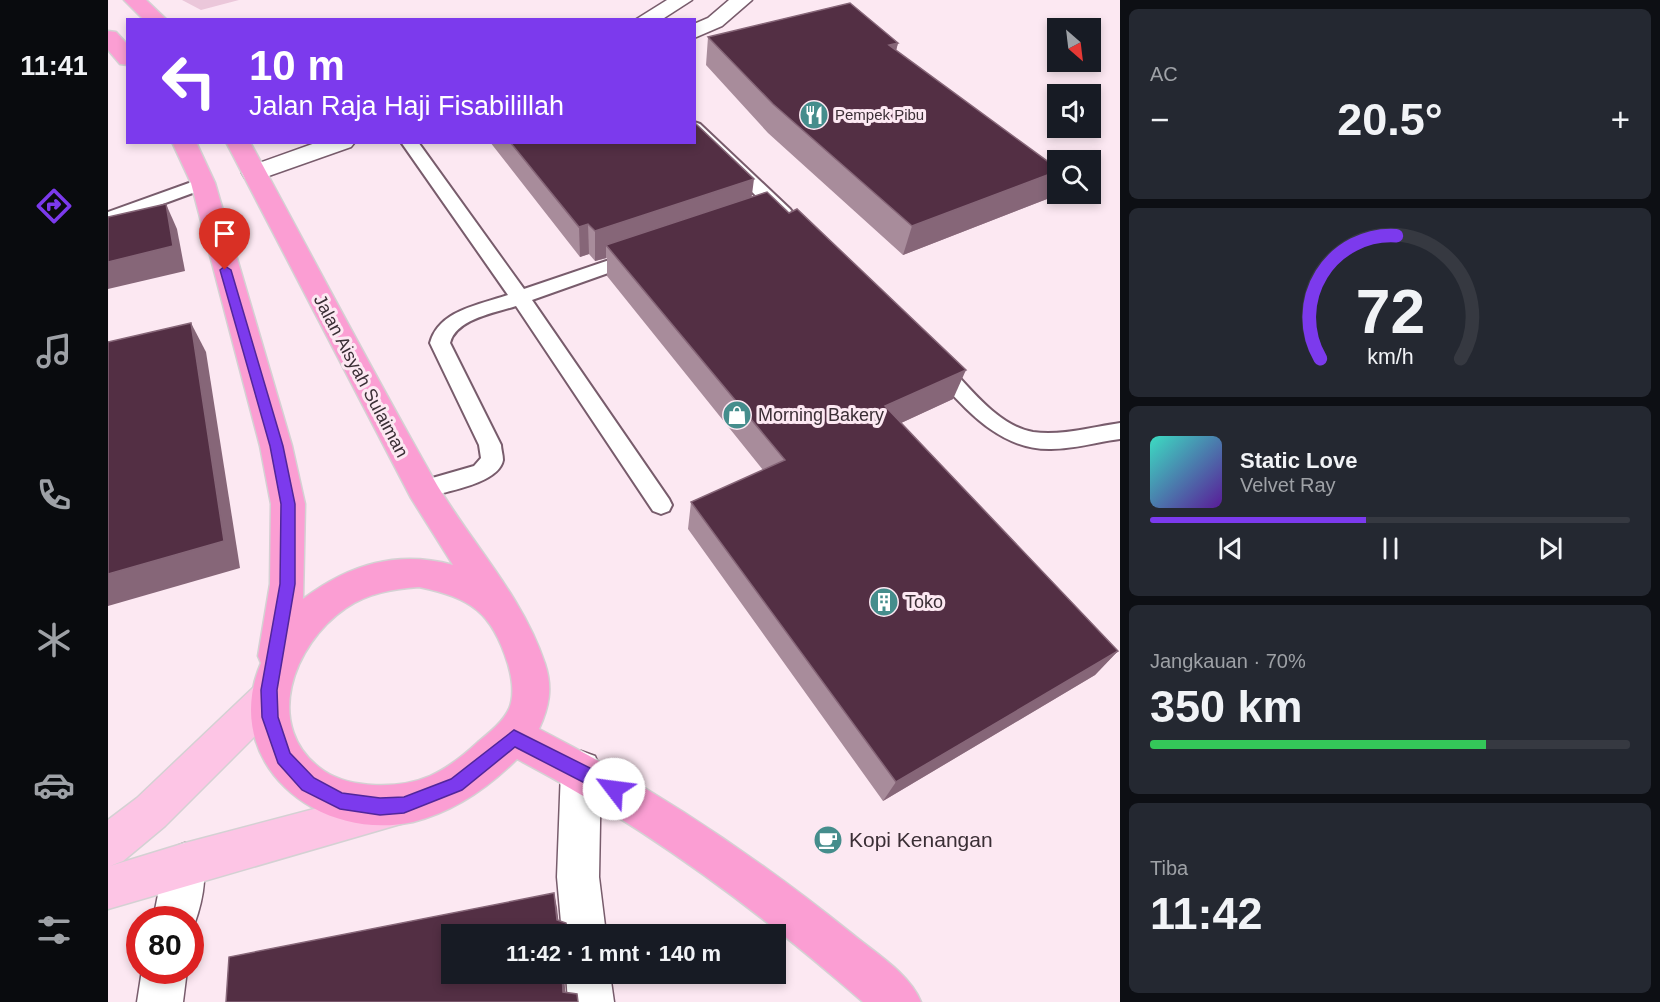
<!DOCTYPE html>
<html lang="id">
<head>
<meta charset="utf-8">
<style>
	:root { --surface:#171b24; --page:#242831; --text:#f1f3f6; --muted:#9ea1a6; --line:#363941; --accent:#7c3aed }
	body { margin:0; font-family:Arial,sans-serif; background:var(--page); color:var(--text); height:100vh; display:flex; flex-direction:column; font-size:22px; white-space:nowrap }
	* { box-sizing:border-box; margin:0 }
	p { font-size:20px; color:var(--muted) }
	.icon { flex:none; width:33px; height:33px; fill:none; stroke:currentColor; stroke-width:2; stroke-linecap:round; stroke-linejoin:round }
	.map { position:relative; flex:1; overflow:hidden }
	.details { display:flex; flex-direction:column; gap:9px; padding:9px; background:#0d0f14; width:540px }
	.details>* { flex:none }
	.hud { position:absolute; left:18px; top:18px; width:570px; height:126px; border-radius:0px; box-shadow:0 3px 9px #0003; background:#7c3aed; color:#fff; overflow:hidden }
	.needle { width:39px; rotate:152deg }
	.controls { position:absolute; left:939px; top:18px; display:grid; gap:12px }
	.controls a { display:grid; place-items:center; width:54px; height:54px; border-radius:0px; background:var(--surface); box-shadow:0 3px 9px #0003; font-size:30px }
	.speed { position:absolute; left:18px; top:906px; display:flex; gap:12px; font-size:30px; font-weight:700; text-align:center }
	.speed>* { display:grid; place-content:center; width:78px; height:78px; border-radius:50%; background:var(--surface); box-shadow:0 3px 9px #0003; line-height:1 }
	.speed .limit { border:9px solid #d22; background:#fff; color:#111 }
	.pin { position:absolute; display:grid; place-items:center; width:51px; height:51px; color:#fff; margin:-62px -26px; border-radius:50% 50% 50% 0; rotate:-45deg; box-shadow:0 0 6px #0007 }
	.pin .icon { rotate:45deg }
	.me { position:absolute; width:66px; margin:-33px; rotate:300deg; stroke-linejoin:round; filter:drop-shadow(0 0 4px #0008) }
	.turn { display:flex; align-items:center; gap:21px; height:126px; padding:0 24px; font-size:27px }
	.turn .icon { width:78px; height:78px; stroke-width:2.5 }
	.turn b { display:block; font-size:42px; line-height:51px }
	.big { font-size:45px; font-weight:800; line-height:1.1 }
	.details .card { flex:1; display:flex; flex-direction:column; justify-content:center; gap:9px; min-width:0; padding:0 21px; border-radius:9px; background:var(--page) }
	.details .dial { align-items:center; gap:0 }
	.dial svg { height:156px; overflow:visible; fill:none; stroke:var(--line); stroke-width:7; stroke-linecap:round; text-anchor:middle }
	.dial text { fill:var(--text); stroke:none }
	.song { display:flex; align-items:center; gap:18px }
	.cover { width:72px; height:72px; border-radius:9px; background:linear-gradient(135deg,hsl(170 70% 55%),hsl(270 70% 35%)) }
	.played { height:6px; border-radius:3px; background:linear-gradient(90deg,var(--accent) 45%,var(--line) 45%) }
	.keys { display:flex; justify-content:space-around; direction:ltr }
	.heat { display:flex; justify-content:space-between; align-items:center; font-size:33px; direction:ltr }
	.charge { height:9px; border-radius:4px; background:linear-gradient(90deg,#34c759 70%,var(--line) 0) }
	.trip { position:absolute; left:333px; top:924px; width:345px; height:60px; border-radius:0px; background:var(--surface); box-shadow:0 3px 9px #0003; font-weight:800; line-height:60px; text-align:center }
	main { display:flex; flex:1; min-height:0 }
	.tabs { display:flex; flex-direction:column; width:108px; justify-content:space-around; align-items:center; background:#090b0e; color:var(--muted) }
	.tabs .icon { width:42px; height:42px }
	.tabs .current { color:var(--accent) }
	.tabs b { font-size:27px; color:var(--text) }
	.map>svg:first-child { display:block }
</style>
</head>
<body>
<main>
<nav class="tabs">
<b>11:41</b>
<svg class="icon current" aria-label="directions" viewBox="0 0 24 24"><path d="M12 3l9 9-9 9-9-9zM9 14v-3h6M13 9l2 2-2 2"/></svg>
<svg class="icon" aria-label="music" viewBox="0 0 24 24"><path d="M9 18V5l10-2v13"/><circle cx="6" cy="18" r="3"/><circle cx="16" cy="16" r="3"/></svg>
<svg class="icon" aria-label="phone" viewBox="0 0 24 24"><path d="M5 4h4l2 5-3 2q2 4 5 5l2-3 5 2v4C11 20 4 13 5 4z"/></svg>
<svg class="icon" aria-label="climate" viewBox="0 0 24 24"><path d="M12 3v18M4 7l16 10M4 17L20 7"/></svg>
<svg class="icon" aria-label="car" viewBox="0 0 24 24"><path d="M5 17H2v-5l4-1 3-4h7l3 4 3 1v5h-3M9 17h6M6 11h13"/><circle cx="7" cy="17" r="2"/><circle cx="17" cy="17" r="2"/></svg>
<svg class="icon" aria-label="filters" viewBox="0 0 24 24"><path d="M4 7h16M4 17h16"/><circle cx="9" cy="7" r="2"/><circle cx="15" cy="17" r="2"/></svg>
</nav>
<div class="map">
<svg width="1012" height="1002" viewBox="0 0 1012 1002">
	<rect width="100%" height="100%" fill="#fce8f2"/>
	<polygon fill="#ebc7da" points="74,0 131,0 93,10"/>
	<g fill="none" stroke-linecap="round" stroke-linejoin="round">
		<g stroke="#785c6c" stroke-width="4">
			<g id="lane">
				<polygon points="586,122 592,124 682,209 685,213 682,217 670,217 586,136"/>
				<path d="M293,142H310L416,289L522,253H534L537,257L534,261L424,300L561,499L564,505L561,511L553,514L545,511L408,306C387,313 348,319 342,343L393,445C393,449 395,455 395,460C391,484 335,492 315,498L307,495L304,489L307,483L366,466L373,458L371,445L322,343C331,310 371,305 400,295Z"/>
				<polygon points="95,178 104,183 101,187 0,224 0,212"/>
				<path d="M829,359L836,361C860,385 889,426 925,432C954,436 984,427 1012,423V439C989,442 966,449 943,449C889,450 856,406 822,371L819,366L822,361Z"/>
			</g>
		</g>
		<g stroke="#785c6c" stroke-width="3">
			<g id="street">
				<polygon points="559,0 584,0 553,20 527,20"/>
				<polygon points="621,0 644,0 614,26 586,38 586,24 600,18"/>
				<polygon points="210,142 247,142 243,147 155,178 146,180 137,178 134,173 137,168"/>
				<polygon points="473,751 487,756 493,770 491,877 498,934 454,934 449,877 453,770 459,756"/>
				<path d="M77,843L92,849C102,874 93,910 82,935V920H45L56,864L62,849Z"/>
				<polygon points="34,970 79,970 75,1002 29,1002"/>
				<polygon points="458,974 502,974 506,1002 460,1002"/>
			</g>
		</g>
		<g stroke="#d4d1d3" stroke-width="3">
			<polygon id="primary" points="162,678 175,684 181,696 175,708 57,826 15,861 2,866 77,843 282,789 296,795 302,809 296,823 0,909 0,820 29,798 149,684"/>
		</g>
		<g stroke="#d4d1d3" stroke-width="3">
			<g id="highway">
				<polygon points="16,0 38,0 59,20 36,20"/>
				<polygon points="0,31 8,32 20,45 20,65 12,64 0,50"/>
				<path d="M64,142H88L107,183L184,446L197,504L195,599C242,564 289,550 345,565L303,498L118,142H142C203,254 262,367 325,478C361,541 414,594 437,664C445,688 441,707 431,729C542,786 645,854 743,933C767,953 801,973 813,1002H755C649,909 535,825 409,759C380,788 345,812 305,822C209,843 111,762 153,663L150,656L162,584L163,504L152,446L83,183ZM311,587C363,598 384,612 400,664C404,678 407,695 401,709C395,722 381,733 370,742C356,755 340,768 322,776C292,789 243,789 216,771C153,728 185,644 238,608C260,593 285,589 311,587Z"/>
			</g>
		</g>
		<use href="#lane" fill="#fff" fill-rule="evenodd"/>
		<use href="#street" fill="#fff" fill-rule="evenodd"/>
		<use href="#primary" fill="#fdc5e5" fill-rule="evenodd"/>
		<use href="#highway" fill="#fb9ed3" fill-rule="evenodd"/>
	</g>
	<g fill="#a88c9b">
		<polygon points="600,37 790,43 788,50 939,199 795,255 660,133 598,65"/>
		<polygon points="382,142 586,142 644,197 845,399 793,423 1010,651 987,675 775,801 580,529 583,502 655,470 499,276 499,258 487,261 481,254 472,257"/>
	</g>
	<g fill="#866678">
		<polygon points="790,43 783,71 781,45"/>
		<polygon points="950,171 950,174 939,199 795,255 804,226"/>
		<polygon points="646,179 642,210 498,245 498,258 487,261 487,231"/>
		<polygon points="58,204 69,229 77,271 0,289 0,262"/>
		<polygon points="480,224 481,254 472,257 471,227"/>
		<polygon points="83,323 98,352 132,568 0,606 0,574"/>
		<polygon points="858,370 845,399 767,435 777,406"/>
		<polygon points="1010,651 987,675 775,801 788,782"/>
		<polygon points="446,893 449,908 452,934 449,920"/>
		<polygon points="454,974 459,974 456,974 458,1002 455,992"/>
	</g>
	<g fill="#532f44" stroke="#866678" stroke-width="1.5">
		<polygon points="742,3 790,43 781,45 950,169 950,171 804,226 665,104 600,37"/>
		<polygon points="586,122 646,179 487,231 480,224 471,227 402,142 586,142"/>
		<polygon points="659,192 681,213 689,209 858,370 777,406 1010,651 788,782 583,502 677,460 498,245"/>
		<polygon points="58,204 65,246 0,262 0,217"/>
		<polygon points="83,323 116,541 0,574 0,342"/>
		<polygon points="446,893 449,920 458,923 460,934 344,934 344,974 454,974 455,992 469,994 470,1002 118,1002 121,957"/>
	</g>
	<polygon fill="#7c3aed" stroke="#51269a" stroke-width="1.5" points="117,266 123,270 175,446 187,504 187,584 169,690 170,717 182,753 206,778 234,793 272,798 296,797 343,779 406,730 512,783 514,789 512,795 506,797 500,795 407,747 354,790 296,813 272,815 232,809 194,790 170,763 154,717 153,690 172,584 173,504 162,446 112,270"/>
	<defs>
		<g id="restaurant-disc" transform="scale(1.5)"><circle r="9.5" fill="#458d8c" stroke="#fce8f2"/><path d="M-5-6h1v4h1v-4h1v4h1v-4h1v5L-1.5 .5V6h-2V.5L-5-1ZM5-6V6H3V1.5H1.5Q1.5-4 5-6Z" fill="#fff"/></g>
		<g id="shop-disc" transform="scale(1.5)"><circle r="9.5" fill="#458d8c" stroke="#fce8f2"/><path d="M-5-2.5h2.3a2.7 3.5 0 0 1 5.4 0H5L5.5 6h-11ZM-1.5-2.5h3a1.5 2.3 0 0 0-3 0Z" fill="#fff"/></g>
		<g id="building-disc" transform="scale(1.5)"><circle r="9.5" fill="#458d8c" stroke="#fce8f2"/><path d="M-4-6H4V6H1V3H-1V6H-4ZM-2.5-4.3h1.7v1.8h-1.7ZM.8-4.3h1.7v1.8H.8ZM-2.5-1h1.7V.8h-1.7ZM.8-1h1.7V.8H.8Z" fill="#fff"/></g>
		<g id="cafe-disc" transform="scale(1.5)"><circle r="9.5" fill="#458d8c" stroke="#fce8f2"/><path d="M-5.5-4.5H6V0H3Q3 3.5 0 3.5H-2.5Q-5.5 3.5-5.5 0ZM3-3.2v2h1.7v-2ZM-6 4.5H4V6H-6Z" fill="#fff"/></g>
	</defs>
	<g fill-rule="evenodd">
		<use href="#restaurant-disc" x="706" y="115"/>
		<use href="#shop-disc" x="629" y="415"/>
		<use href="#building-disc" x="776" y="602"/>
		<use href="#cafe-disc" x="720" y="840"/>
	</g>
	<g text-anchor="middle" stroke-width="6" stroke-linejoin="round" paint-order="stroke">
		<g font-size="15" fill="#3a2e35" stroke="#fce8f2" text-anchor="start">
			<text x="727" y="120">Pempek Pibu</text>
		</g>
		<g font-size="18" fill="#3a2e35" stroke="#fce8f2">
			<text transform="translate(253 376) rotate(62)" y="6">Jalan Aisyah Sulaiman</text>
		</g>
		<g font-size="18" fill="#3a2e35" stroke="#fce8f2" text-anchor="start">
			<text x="650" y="421">Morning Bakery</text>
			<text x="797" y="608">Toko</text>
		</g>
		<g font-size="21" fill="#3a2e35" stroke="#fce8f2" text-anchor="start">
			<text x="741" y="847">Kopi Kenangan</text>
		</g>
	</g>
</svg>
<div class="controls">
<a><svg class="needle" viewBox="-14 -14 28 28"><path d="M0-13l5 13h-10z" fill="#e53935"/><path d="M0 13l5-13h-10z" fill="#9ea1a6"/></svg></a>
<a><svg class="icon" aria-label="sound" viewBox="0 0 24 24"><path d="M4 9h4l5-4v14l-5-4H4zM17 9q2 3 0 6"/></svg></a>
<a><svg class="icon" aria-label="search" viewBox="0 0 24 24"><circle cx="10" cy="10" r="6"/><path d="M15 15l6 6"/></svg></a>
</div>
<div class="speed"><div class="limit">80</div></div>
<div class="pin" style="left:117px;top:270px;background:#d93025"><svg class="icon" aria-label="arrive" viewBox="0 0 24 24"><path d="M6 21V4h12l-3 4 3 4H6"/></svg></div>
<svg class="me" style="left:506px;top:789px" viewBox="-20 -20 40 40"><circle r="19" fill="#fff"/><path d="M0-13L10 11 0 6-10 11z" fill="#7c3aed"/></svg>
<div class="trip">11:42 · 1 mnt · 140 m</div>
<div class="hud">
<div class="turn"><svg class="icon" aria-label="left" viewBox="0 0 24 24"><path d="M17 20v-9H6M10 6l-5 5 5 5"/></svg><div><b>10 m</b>Jalan Raja Haji Fisabilillah</div></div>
</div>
</div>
<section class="details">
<div class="card"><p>AC</p>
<div class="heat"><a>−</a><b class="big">20.5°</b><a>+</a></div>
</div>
<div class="card dial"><svg viewBox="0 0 100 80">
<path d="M14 69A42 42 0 1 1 86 69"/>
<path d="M14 69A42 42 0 0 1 53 6" stroke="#7c3aed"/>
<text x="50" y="56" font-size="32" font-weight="700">72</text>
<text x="50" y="72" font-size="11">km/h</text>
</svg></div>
<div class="card">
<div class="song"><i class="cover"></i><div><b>Static Love</b><p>Velvet Ray</p></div></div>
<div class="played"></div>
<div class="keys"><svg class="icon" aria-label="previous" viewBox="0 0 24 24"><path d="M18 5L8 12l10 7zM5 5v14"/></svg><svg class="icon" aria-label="pause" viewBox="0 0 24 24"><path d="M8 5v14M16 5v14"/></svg><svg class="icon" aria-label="next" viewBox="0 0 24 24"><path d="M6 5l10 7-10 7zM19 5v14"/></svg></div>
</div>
<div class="card"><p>Jangkauan · 70%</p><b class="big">350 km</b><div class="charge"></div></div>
<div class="card"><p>Tiba</p><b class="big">11:42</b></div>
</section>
</main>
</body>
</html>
